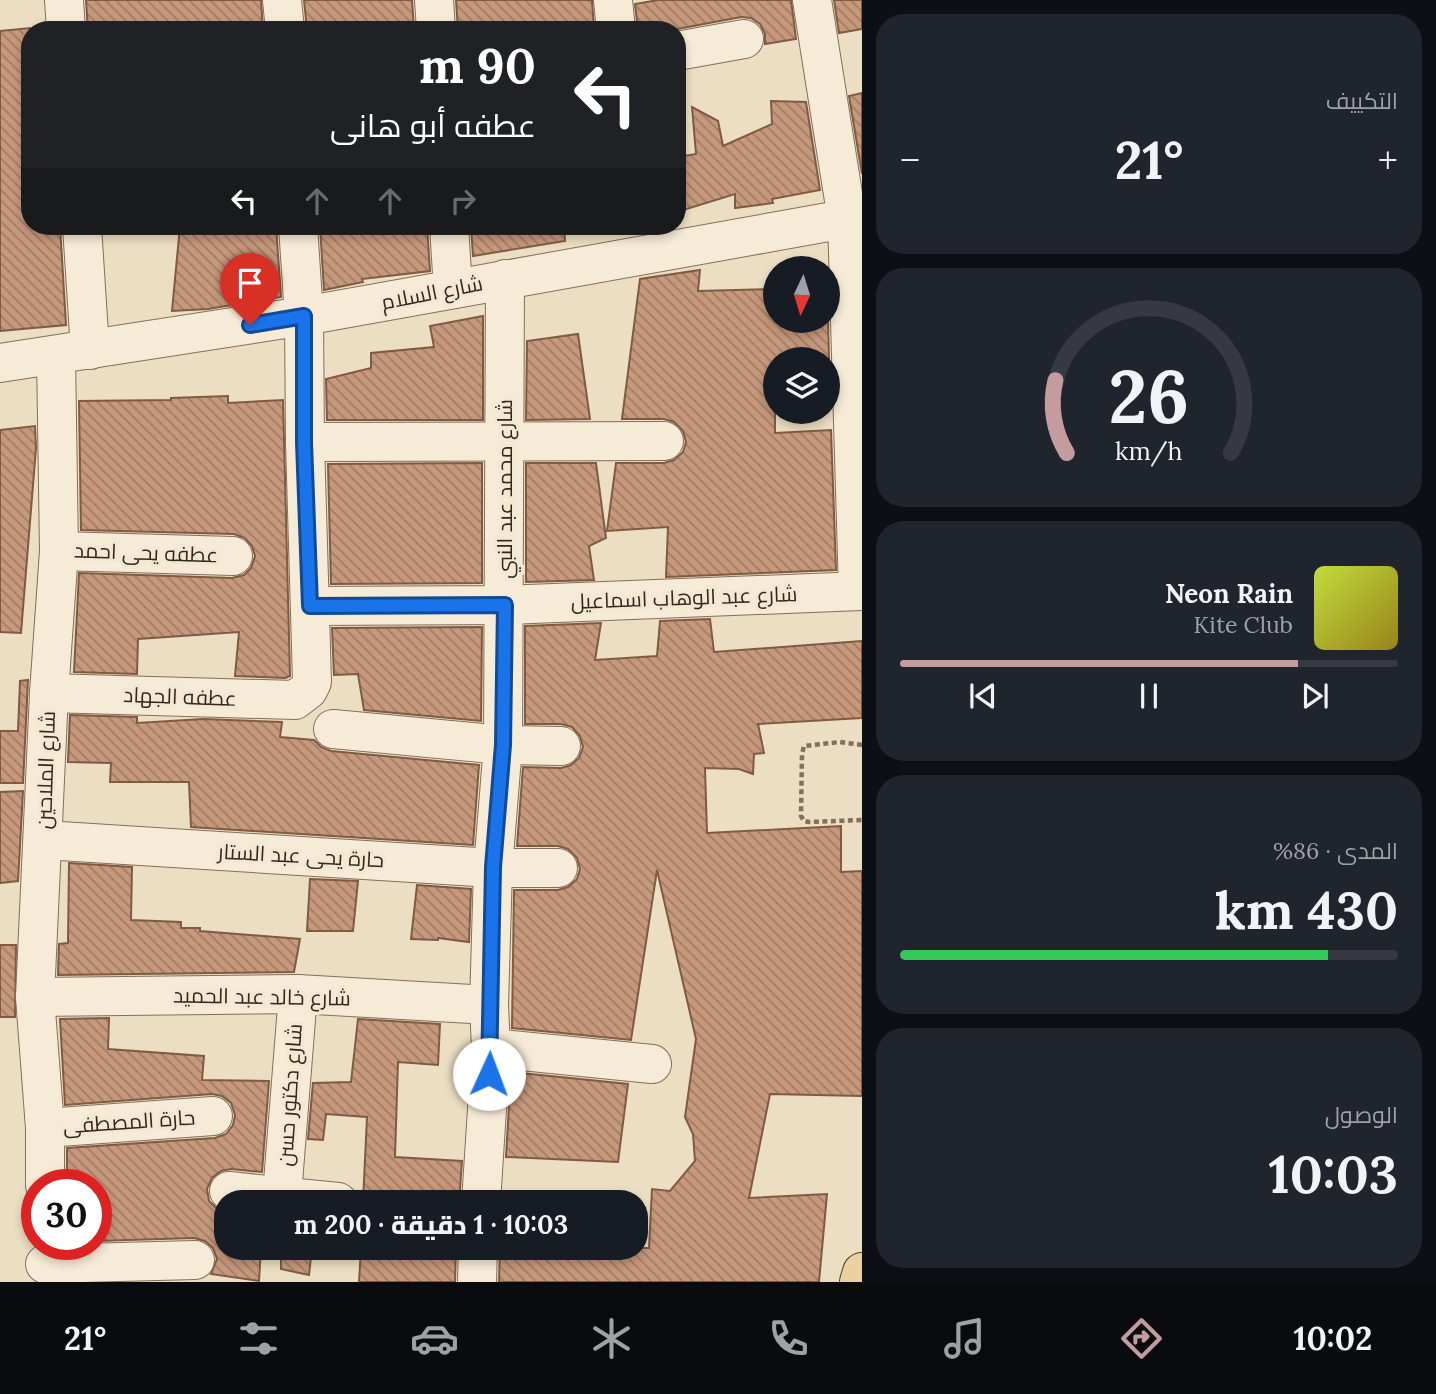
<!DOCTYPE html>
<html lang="ar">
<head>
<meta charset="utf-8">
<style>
	:root { --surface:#171b24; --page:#20242c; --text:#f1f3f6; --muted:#9ea1a6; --line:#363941; --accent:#c49b9e }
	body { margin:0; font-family:Lora,Cairo,serif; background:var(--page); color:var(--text); direction:rtl; height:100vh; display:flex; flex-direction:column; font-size:26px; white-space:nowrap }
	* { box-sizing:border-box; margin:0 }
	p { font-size:23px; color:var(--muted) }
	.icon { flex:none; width:38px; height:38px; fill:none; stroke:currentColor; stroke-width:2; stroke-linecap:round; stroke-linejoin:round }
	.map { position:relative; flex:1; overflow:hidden; direction:ltr }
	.details { display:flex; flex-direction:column; gap:14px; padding:14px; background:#0d0f14; width:574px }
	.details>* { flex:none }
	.top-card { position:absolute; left:21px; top:21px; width:665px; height:214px; border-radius:28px; box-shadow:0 4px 10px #0003; direction:rtl; background:#202124; color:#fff; overflow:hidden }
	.needle { width:46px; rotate:184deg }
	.buttons { position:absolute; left:763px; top:256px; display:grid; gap:14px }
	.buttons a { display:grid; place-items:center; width:77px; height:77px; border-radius:50%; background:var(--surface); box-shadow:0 4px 10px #0003; font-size:35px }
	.speed { position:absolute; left:21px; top:1169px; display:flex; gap:14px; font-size:35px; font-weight:700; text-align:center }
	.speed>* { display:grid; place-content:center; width:91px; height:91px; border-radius:50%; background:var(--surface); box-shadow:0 4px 10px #0003; line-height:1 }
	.speed .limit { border:10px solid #d22; background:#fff; color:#111 }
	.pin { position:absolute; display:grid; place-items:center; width:60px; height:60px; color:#fff; margin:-72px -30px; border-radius:50% 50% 50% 0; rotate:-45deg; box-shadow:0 0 7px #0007 }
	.pin .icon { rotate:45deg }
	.me { position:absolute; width:77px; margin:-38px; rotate:2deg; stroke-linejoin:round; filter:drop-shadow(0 0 5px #0008) }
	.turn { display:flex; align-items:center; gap:24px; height:147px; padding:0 35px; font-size:32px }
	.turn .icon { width:91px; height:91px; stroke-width:2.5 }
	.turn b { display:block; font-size:49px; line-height:60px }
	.lanes { display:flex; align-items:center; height:66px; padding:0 35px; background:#0003; justify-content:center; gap:35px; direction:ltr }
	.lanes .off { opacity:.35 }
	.big { font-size:52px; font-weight:800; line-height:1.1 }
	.details .tile { flex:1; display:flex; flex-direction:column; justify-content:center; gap:10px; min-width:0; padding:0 24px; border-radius:28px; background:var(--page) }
	.details .dial { align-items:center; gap:0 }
	.dial svg { height:182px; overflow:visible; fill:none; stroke:var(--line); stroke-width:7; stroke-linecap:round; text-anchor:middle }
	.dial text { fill:var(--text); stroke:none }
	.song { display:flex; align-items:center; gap:21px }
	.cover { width:84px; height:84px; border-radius:10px; background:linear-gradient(135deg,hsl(70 70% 55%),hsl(50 70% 35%)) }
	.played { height:7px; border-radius:4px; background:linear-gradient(90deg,var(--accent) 80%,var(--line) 80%) }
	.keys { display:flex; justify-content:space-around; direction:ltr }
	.heat { display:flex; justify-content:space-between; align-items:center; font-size:38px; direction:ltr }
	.charge { height:10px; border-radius:5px; background:linear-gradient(90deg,#34c759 86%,var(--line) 0) }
	.trip { position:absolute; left:214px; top:1190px; width:434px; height:70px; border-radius:28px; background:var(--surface); box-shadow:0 4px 10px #0003; font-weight:800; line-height:70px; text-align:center; direction:rtl }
	.menu { display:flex; height:112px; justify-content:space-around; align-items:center; background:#090b0e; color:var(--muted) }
	.menu .icon { width:49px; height:49px }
	.menu .on { color:var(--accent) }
	.menu b { font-size:32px; color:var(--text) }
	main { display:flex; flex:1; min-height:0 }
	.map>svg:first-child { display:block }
</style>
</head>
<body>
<main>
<section class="details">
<div class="tile"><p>التكييف</p>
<div class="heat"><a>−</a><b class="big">21°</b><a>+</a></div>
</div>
<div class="tile dial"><svg viewBox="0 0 100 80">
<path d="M14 69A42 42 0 1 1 86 69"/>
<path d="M14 69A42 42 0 0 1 9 37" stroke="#c49b9e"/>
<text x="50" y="56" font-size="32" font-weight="700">26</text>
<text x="50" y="72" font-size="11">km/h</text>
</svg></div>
<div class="tile">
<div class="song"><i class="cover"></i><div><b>Neon Rain</b><p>Kite Club</p></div></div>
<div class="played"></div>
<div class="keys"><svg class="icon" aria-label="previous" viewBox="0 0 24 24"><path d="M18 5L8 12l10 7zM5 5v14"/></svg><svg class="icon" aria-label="pause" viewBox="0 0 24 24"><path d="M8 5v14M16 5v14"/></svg><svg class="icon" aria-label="next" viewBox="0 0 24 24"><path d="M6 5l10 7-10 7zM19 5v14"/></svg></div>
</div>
<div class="tile"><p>المدى · 86%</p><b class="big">430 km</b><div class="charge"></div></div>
<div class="tile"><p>الوصول</p><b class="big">10:03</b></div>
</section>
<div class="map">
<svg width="862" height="1282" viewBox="0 0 862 1282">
	<defs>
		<pattern id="building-back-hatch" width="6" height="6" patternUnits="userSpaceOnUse" patternTransform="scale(1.75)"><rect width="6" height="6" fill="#c6987c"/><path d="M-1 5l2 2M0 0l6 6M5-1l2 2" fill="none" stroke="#a27c65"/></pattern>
	</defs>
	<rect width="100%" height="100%" fill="#ebdec3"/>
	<g fill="url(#building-back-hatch)" stroke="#815a43" stroke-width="2">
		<polygon points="86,0 261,0 263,30 88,30"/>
		<polygon points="304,0 412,0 414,30 307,30"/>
		<polygon points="456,0 592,0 594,30 458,30"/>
		<polygon points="658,0 791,0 796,39 765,44 765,34 760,24 751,18 741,17 672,30 638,30 635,4"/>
		<polygon points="834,0 862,0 862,29 839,33"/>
		<polygon points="30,28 30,226 60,226 66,325 0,331 0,31"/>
		<polygon points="862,93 862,174 849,96"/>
		<polygon points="771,101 806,102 820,190 772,199 773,203 735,208 735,194 677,212 677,157 696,154 692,107 718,121 723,146 772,124"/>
		<polygon points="180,226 276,226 281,297 208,309 172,311"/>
		<polygon points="320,226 427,226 430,271 362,279 363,282 324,290"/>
		<polygon points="471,226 564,226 565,241 473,256"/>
		<polygon points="700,270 698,291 775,289 775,320 828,320 829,359 775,359 775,433 831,430 836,570 666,577 668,527 607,531 616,463 664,463 674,460 683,452 686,442 683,431 674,422 664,419 622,419 640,279"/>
		<polygon points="483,316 483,420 327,420 326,379 371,368 371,353 434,347 430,326"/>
		<polygon points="578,334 590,419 526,420 527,341"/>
		<polygon points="228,396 228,403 283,400 290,676 285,678 235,676 239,632 138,639 137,674 74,672 79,573 232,578 244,575 251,568 255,556 252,546 245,538 234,534 81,530 79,401 171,400 171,398"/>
		<polygon points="35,426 36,448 21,633 0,632 0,430"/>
		<polygon points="482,463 482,583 331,584 328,464"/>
		<polygon points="526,463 596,463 606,538 589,546 594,580 526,582"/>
		<polygon points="710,619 714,652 862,641 862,718 758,724 764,753 754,754 753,774 739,769 705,768 707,833 841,826 841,872 862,871 862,1096 770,1094 749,1198 827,1194 819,1282 499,1282 500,1248 649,1248 652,1189 670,1191 695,1161 693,1134 685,1117 696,1039 657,870 631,1040 512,1028 514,890 558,890 568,887 577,879 580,869 577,858 568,849 558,846 517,846 523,767 561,768 571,765 579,758 583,747 580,736 572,727 561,724 525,724 525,626 601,623 595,660 657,656 660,621"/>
		<polygon points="482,627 481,721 364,710 358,674 334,675 332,628"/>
		<polygon points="28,680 23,783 0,783 0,731 18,731 20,681"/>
		<polygon points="70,715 137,717 137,723 203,719 282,722 280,737 314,740 321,747 331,751 479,765 473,845 191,827 189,782 110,782 111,763 68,762"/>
		<polygon points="23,791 18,881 0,883 0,792"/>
		<polygon points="69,863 132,867 131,920 181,922 181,928 200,928 200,931 300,939 294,972 58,975 59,944 68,943"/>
		<polygon points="310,879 358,881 353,931 307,931"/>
		<polygon points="417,885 471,889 469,942 438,938 438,940 411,939"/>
		<polygon points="0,945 16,945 15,1017 0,1017"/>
		<polygon points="109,1018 108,1049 204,1056 202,1080 269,1081 262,1172 231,1169 221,1171 212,1178 207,1189 209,1201 216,1208 226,1212 226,1248 261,1248 259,1281 211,1274 217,1259 213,1248 205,1241 194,1238 96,1241 96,1185 67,1185 67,1148 215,1138 226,1134 233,1125 235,1115 231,1103 222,1096 212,1094 65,1105 60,1019"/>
		<polygon points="358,1019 440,1024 438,1065 398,1062 395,1157 462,1161 459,1202 363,1202 367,1117 326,1114 323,1140 308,1139 313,1083 351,1082"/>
		<polygon points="511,1072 628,1084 618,1162 506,1157"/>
		<polygon points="281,1248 312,1248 309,1275 281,1269"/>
		<polygon points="361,1248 456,1248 455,1282 359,1282"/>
	</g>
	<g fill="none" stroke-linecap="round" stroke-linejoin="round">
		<g stroke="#836f5b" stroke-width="40">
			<g id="minor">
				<polyline points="64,0 66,30"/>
				<polyline points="282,0 285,30"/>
				<polyline points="434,0 436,30"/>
				<polyline points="613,0 616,30"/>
				<polyline points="812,0 847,219 858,591"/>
				<polyline points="677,51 744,39"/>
				<polyline points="82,226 90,350"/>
				<polyline points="449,226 453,289"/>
				<polyline points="0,363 304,316 862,216"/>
				<polyline points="305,442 664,441"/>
				<polyline points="59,551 233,556"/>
				<polyline points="310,606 505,605 862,591"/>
				<polyline points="49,693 295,700 308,690 312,682 305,442 304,316 298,226"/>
				<polyline points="333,729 503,745 561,746"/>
				<polyline points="44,840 493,868 558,868"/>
				<polyline points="35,997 298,994 489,1005"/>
				<polyline points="491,1048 652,1064"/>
				<polyline points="45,1128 213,1116"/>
				<polyline points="45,1185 45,1128 35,997 49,693 59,551 56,355"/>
				<polyline points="229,1191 338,1202"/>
				<polyline points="282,1195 298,994"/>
				<polyline points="481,1202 491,1048 489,1005 493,868 503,745 505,279"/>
				<polyline points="45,1264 195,1260"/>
				<polyline points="477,1282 478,1248"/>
			</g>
		</g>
		<g stroke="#513e2f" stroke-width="40">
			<polyline id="major" points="859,1282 862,1272"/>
		</g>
		<polyline stroke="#836f5b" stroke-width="4.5" stroke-dasharray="5 3.5" stroke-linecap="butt" points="862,745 840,742 804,746 802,754 801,816 804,821 809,822 862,820"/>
		<use href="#minor" stroke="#f6ebd6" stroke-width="38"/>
		<use href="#major" stroke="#ebd19d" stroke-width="38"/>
	</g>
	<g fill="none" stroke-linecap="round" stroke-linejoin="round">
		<g stroke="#114b97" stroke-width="18">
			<polyline id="route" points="250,325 304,316 304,442 310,606 505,605 503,745 493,867 489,1074"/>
		</g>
		<use href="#route" stroke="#1a73e8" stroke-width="12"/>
	</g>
	<g text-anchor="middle" stroke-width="7" stroke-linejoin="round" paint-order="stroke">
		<g font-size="21" fill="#34281e" stroke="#f3e8d2">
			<text transform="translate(432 293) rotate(-11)" y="7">شارع السلام</text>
			<text transform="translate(505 489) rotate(-90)" y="7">شارع محمد عبد النبي</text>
			<text transform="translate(146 553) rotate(2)" y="7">عطفه يحى احمد</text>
			<text transform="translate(684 598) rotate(-2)" y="7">شارع عبد الوهاب اسماعيل</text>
			<text transform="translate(180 697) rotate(2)" y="7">عطفه الجهاد</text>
			<text transform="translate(46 770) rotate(-88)" y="7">شارع الملاحين</text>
			<text transform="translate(301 856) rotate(3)" y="7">حارة يحى عبد الستار</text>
			<text transform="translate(262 997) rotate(1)" y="7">شارع خالد عبد الحميد</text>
			<text transform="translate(290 1095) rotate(-86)" y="7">شارع دكتور حسن</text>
			<text transform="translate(129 1122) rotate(-4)" y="7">حارة المصطفى</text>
		</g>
	</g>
</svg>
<div class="buttons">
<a><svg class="needle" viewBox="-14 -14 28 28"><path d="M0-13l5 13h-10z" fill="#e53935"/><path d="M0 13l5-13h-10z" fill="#9ea1a6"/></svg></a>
<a><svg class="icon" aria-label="layers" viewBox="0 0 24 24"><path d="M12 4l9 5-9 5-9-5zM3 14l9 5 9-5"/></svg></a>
</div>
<div class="speed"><div class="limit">30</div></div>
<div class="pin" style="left:250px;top:325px;background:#d93025"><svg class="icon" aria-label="arrive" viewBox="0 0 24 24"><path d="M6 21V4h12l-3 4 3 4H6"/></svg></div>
<svg class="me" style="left:489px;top:1074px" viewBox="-20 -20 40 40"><circle r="19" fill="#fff"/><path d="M0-13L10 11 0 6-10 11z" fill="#1a73e8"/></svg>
<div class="trip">10:03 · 1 دقيقة · 200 m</div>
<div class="top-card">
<div class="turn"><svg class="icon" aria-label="left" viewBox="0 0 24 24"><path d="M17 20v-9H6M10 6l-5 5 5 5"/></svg><div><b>90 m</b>عطفه أبو هانى</div></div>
<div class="lanes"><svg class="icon" aria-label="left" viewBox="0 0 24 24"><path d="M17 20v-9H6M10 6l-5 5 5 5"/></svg><svg class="icon off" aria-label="ahead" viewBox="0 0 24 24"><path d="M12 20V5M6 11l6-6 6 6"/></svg><svg class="icon off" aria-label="ahead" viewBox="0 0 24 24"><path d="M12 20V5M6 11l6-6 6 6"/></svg><svg class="icon off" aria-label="right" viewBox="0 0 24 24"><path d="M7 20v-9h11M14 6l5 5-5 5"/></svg></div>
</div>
</div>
</main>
<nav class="menu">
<b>10:02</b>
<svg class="icon on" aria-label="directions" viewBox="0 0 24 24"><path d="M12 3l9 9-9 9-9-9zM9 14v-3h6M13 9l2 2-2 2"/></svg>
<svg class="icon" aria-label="music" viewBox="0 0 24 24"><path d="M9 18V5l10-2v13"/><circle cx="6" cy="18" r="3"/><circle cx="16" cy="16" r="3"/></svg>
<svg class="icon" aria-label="phone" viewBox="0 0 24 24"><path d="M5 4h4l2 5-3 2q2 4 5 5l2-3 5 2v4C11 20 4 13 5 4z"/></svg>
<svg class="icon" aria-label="climate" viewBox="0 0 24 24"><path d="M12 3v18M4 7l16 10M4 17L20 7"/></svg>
<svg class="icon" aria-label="car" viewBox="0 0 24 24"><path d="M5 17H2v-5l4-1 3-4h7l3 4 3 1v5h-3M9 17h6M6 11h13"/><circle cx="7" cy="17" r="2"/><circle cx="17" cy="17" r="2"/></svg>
<svg class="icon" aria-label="filters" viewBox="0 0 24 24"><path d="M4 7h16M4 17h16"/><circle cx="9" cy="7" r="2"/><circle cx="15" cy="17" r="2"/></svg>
<b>21°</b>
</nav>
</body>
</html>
